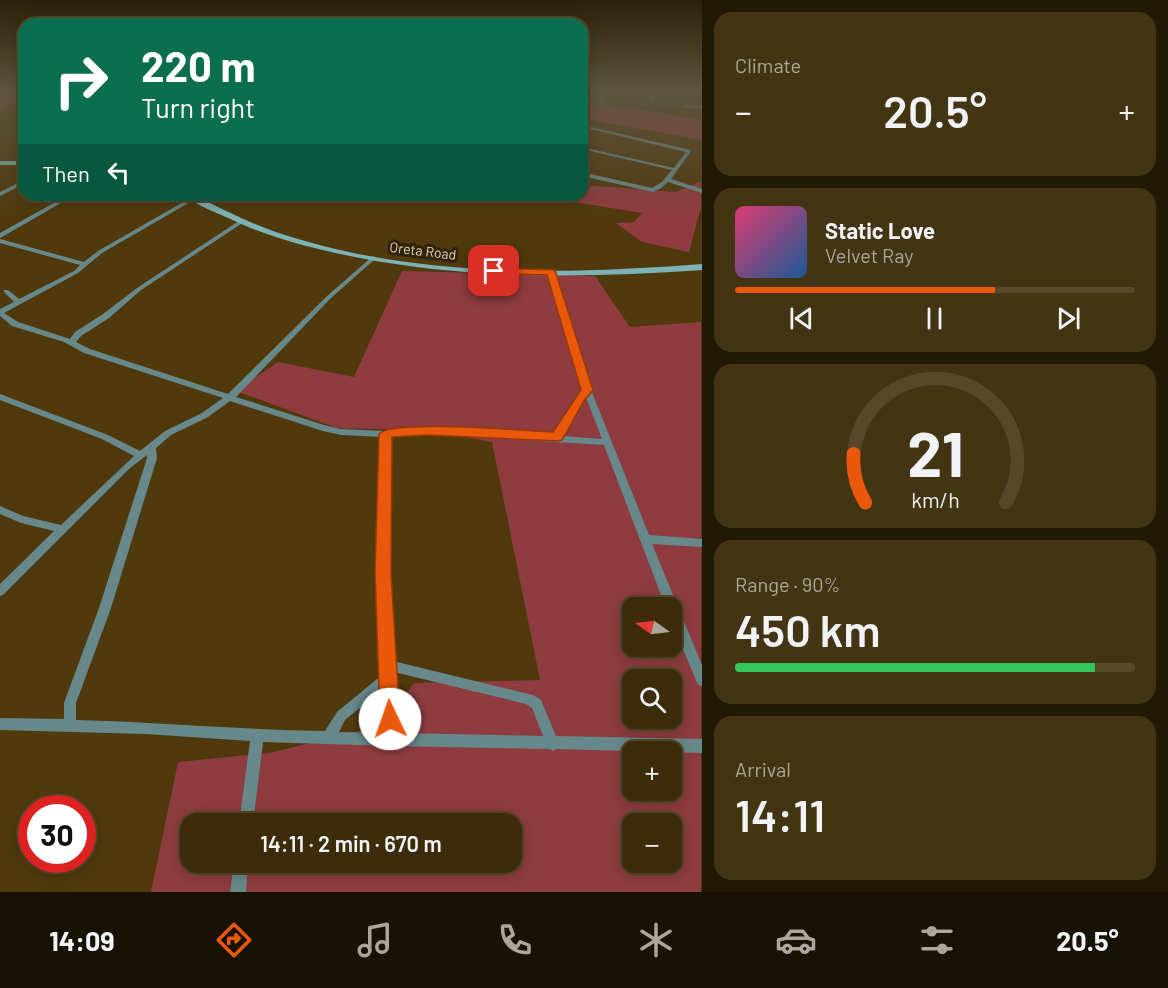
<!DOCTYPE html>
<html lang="en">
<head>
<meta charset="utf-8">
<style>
	:root { --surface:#3c2c0a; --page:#433413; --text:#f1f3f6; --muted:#aca79c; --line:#55482b; --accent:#ea580c }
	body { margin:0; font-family:Barlow,sans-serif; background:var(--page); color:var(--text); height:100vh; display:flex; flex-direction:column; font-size:22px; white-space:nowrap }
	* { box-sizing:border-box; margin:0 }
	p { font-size:20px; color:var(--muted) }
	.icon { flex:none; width:33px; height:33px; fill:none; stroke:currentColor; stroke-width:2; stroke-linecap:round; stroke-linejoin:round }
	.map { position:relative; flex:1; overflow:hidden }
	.sheet { display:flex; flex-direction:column; gap:12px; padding:12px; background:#211806; width:466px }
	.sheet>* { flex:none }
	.banner { position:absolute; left:18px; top:18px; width:570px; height:183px; border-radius:18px; box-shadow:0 3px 15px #0003,0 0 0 2px var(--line); background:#0b6e4f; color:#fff; overflow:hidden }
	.needle { width:39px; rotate:284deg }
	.fabs { position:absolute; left:622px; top:597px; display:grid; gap:12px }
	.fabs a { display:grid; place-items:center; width:60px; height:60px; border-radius:12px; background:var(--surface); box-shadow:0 3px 15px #0003,0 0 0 2px var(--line); font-size:30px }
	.speed { position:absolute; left:18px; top:795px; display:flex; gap:12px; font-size:30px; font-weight:700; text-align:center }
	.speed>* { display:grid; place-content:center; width:78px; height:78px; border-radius:50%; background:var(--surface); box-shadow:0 3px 15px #0003,0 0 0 2px var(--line); line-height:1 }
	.speed .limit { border:9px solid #d22; background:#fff; color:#111 }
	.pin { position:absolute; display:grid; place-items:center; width:51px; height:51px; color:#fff; margin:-26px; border-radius:12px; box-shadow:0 3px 9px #0006 }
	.me { position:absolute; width:66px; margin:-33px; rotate:357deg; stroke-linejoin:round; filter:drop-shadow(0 0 4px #0008) }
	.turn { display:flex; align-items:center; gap:21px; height:126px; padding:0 24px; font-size:27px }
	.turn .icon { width:78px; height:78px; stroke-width:2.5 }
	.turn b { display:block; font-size:42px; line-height:51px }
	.then { display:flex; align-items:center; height:57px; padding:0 24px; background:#0003; gap:12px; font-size:22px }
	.big { font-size:45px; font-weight:600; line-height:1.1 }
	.sheet .card { flex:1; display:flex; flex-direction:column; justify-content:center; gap:9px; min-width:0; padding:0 21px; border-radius:18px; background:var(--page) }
	.sheet .dial { align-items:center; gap:0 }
	.dial svg { height:156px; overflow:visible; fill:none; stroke:var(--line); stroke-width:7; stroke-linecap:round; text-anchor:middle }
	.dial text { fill:var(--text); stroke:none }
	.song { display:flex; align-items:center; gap:18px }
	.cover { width:72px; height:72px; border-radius:9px; background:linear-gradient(135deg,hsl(340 70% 55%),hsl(210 70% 35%)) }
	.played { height:6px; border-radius:3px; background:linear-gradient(90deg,var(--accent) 65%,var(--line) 65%) }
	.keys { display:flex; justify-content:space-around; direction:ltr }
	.heat { display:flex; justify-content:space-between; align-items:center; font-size:33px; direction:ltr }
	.charge { height:9px; border-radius:4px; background:linear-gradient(90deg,#34c759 90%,var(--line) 0) }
	.trip { position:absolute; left:180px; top:813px; width:342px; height:60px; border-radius:18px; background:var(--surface); box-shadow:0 3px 15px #0003,0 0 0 2px var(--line); font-weight:600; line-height:60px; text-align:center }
	.tabs { display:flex; height:96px; justify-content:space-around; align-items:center; background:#181204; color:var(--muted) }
	.tabs .icon { width:42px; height:42px }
	.tabs .selected { color:var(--accent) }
	.tabs b { font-size:27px; color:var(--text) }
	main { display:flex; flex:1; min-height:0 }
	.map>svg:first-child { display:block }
</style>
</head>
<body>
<main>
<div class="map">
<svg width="702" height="892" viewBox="0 0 702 892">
	<rect width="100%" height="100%" fill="#503a0d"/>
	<g fill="#8e3c3f" fill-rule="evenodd">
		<polygon points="0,90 24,90 24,105 11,104 0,111"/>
		<polygon points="582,104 644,110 701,120 701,140 582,118"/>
		<polygon points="701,181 701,207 689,252 642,242 616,223 634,222 642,213 531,195 582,195 582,185 676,192"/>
		<path d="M402,271L595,276L630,327L701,322V892H151L178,762L270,753L382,725L414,683L540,680L492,442L428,430L337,428L236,391L278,362L354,377ZM633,608H672V646H633ZM633,680H672V718H633ZM633,752H672V790H633ZM190,824H512V862H190ZM633,824H672V862H633Z"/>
	</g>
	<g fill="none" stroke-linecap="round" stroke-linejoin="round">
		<g fill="#68898b" fill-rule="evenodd">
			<polygon points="598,90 602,90 604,105 600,104"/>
			<polygon points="651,90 655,90 653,101 651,102 649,101"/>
			<polygon points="682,90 702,90 702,92 684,91"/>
			<polygon points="686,105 702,106 702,108 684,107"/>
			<polygon points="582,125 691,150 691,151 671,179 702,189 702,193 668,182 661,188 653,192 582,176 582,172 652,188 662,182 672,170 582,149 582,147 674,168 686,152 582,127"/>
			<polygon points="24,180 24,184 0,196 0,192"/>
			<polygon points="68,195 75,195 0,238 0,233"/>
			<polygon points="330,195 346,196 356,195 347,200"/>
			<path d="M192,197L197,198L102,253L78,273L4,313L18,322L70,339L75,332L103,314L137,288L242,219L244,220V222L141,290L109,318L81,336L76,342L90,349L228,394L327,296L373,256L375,257V259L331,298L236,397L324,425L341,429L386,431L427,428L553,436L575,399L583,390L549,272L550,271H554L591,390L649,535L702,539V547L652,544L702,665V686L698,685L672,623V608H666L604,445L427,434L390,437L388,573L393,661L533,695L541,700L556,736L702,739V753L556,749L553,751L550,749L391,746L263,742L253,824H239L250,741L146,734L0,730V718L64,719V703L99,608L147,458V455L130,468L4,594L0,596V584L54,531L21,523L0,514V506L23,516L61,525L134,456L102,439L0,400V394L108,435L140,451L165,431L202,413L223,398L84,353L64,342L12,326L0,316V309L14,302L4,292V290H8L19,299L74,271L80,265L0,243V239L84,262L98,251ZM586,397L602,439L562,436L582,400ZM230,401L323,431L341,435L382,437L378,573L382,675L337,712L325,731C242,730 159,722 76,720V703L111,608L157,458L156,448L171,435L208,417ZM394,672L526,704L532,708L543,736L397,733ZM382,690L384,733L339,732L345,720Z"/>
			<polygon points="234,862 248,862 246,892 230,892"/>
		</g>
		<g fill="#7db3b6" fill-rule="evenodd">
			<rect x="0" y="161" width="24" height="4"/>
			<path d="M184,195H194C220,208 245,221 273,231C409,278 560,275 702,264V270C586,278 470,280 355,257C315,249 274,239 237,222C220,214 199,207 184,195Z"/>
		</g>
	</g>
	<linearGradient id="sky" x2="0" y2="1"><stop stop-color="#2c2007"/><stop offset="0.42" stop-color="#5e5540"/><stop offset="1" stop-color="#5e5540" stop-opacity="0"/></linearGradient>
	<rect width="702" height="215" fill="url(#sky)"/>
	<path fill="#ea580c" stroke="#983908" stroke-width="1.5" d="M494,268L555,270L593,390L584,401L562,440L557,441L427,435L392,437L391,573L400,719L397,726L390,729L383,726L380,719L375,573L379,434C391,419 528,431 553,432L581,390L547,275L490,273L489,271Z"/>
	<g text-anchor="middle" stroke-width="6" stroke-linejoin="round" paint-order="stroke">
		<g font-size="14" fill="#e3d2b6" stroke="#30230b">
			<text transform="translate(423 251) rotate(7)" y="5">Oreta Road</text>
		</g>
	</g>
</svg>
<div class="fabs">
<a><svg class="needle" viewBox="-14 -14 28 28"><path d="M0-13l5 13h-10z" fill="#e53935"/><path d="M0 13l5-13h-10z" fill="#aca79c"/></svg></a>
<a><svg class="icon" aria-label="search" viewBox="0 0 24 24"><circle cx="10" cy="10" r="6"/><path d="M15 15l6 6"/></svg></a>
<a>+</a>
<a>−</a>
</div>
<div class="speed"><div class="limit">30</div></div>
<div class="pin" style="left:494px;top:271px;background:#d93025"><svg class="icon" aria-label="arrive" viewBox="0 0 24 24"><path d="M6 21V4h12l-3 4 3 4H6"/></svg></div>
<svg class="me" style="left:390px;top:719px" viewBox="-20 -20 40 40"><circle r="19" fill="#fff"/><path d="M0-13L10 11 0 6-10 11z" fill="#ea580c"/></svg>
<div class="trip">14:11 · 2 min · 670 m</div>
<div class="banner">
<div class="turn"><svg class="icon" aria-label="right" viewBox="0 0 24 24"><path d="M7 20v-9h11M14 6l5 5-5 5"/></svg><div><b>220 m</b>Turn right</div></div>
<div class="then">Then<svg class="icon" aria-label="left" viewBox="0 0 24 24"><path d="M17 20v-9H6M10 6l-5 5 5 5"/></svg></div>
</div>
</div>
<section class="sheet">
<div class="card"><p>Climate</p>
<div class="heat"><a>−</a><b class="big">20.5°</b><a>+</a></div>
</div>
<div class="card">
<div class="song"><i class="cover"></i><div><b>Static Love</b><p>Velvet Ray</p></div></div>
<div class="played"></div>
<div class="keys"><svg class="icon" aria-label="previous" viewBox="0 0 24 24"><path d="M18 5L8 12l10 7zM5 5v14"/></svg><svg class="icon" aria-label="pause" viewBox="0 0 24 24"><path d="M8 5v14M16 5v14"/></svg><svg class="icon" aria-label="next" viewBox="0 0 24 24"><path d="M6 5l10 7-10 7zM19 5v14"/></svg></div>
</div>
<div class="card dial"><svg viewBox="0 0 100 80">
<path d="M14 69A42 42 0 1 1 86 69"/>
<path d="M14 69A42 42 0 0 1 8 44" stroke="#ea580c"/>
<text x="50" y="56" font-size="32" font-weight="700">21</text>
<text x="50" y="72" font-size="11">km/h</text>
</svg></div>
<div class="card"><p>Range · 90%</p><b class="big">450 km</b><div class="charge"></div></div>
<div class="card"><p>Arrival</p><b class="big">14:11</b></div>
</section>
</main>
<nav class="tabs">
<b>14:09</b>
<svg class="icon selected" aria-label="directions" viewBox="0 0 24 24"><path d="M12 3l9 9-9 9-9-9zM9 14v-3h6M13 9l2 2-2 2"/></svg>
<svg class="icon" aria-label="music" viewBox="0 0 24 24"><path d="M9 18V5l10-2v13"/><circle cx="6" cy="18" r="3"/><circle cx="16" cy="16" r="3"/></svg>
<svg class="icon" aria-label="phone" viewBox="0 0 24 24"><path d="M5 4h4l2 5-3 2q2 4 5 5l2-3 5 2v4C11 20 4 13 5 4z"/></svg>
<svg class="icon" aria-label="climate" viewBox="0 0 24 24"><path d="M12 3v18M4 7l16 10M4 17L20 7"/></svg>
<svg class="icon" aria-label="car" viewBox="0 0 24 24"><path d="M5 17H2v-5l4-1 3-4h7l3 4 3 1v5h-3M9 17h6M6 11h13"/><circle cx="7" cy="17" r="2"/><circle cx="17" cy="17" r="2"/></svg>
<svg class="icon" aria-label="filters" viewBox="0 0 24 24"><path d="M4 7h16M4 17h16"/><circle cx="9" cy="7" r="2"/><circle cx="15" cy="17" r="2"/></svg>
<b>20.5°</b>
</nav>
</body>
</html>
